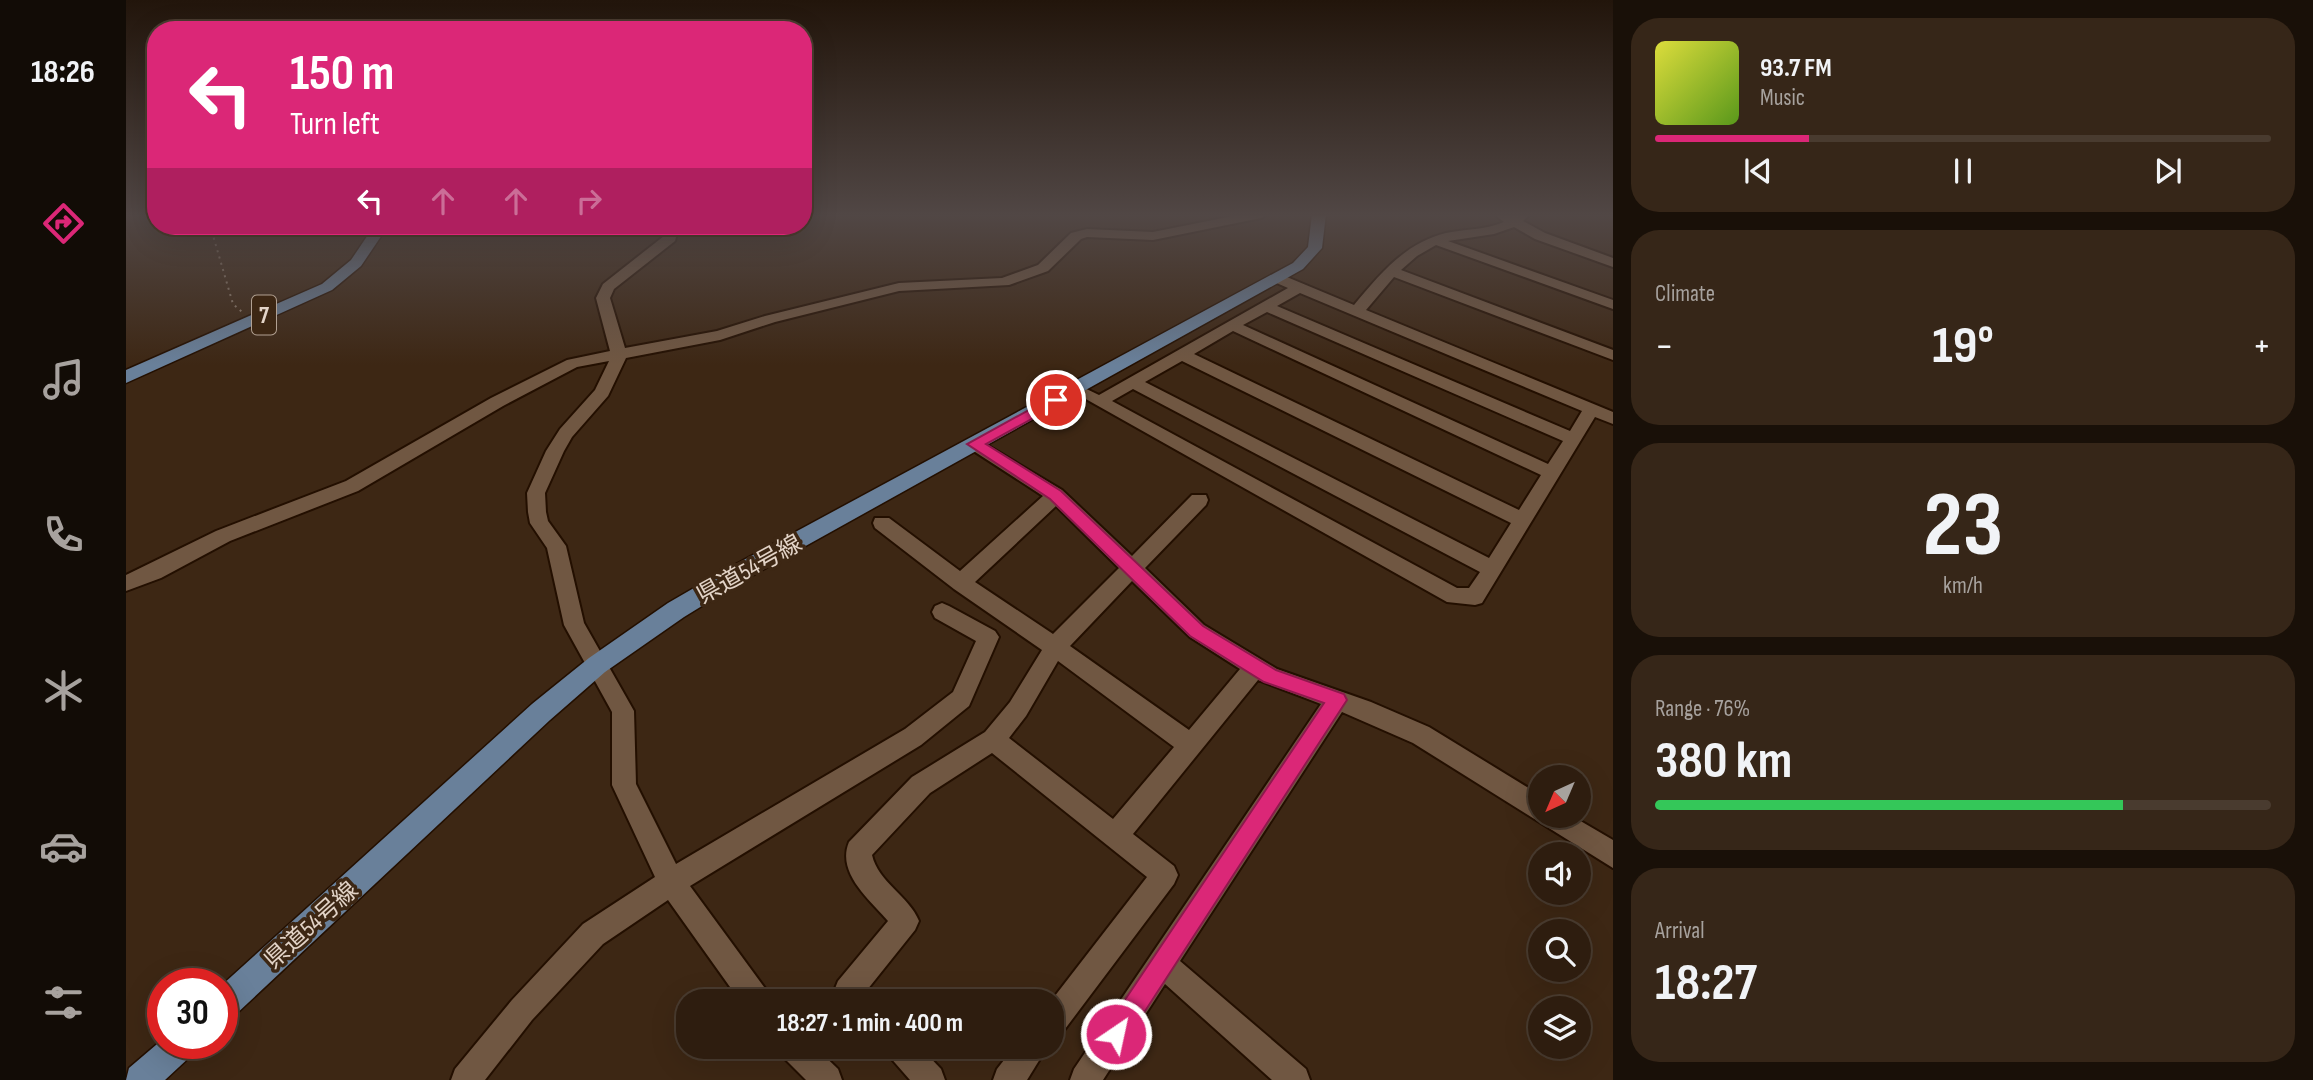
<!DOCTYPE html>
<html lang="en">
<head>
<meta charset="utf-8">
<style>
	:root { --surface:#2e1d0f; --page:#362618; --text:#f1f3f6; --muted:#a7a29e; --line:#493b2f; --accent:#db2777 }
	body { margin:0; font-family:"Sofia Sans Condensed","Noto Sans JP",sans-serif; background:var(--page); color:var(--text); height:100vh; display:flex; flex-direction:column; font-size:26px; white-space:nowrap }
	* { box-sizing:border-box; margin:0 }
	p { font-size:23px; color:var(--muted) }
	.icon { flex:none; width:38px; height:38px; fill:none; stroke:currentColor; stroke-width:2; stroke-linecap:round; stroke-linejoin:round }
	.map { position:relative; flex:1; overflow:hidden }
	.drawer { display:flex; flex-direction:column; gap:18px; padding:18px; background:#191008; width:700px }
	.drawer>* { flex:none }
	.banner { position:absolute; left:21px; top:21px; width:665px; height:214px; border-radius:28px; box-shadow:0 7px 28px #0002,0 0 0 2px var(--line); background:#db2777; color:#fff; overflow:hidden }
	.needle { width:46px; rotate:224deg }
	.buttons { position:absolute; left:1402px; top:765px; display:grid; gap:14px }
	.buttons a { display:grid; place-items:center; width:63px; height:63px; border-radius:50%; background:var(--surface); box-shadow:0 7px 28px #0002,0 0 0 2px var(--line); font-size:35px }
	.speed { position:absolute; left:21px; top:968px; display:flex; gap:14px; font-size:35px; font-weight:700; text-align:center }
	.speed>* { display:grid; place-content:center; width:91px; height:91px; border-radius:50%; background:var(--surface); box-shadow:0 7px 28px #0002,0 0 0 2px var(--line); line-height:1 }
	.speed .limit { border:10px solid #d22; background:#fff; color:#111 }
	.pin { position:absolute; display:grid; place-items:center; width:60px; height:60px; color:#fff; margin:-30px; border:4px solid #fff; border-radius:50%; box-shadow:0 2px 7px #0007 }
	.me { position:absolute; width:77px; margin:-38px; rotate:34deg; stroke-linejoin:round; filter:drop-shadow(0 0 5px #0008) }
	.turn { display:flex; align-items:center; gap:24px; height:147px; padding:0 28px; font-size:32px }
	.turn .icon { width:91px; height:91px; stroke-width:2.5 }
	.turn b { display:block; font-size:49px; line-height:60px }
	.lanes { display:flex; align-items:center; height:66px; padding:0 28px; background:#0003; justify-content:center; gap:35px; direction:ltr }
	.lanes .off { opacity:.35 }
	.big { font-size:52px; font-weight:700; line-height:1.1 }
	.drawer .widget { flex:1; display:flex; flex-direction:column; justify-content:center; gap:10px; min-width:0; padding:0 24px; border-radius:28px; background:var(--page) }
	.drawer .dial { align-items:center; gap:0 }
	.dial b { font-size:91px; line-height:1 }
	.song { display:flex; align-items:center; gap:21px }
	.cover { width:84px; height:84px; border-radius:10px; background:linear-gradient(135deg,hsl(60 70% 55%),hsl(90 70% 35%)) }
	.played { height:7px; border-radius:4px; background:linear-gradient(90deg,var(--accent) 25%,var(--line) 25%) }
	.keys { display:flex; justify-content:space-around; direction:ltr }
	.heat { display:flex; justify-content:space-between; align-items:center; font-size:38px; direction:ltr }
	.charge { height:10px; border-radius:5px; background:linear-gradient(90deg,#34c759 76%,var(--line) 0) }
	.trip { position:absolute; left:550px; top:989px; width:388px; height:70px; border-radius:28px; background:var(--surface); box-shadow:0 7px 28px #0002,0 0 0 2px var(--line); font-weight:700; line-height:70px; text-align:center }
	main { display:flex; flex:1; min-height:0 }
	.tab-bar { display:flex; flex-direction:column; width:126px; justify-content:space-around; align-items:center; background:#120c06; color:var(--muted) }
	.tab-bar .icon { width:49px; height:49px }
	.tab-bar .active { color:var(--accent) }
	.tab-bar b { font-size:32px; color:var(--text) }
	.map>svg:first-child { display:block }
</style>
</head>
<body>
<main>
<nav class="tab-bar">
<b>18:26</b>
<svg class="icon active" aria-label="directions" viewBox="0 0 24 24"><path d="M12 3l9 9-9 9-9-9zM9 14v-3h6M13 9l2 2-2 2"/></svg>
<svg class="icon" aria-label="music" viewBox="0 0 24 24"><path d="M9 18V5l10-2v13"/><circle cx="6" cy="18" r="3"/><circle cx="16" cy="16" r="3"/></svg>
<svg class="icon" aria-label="phone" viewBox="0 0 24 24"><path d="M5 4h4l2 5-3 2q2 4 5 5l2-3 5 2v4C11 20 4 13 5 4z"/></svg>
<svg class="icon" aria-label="climate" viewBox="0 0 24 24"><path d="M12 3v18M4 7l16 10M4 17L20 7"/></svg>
<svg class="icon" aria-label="car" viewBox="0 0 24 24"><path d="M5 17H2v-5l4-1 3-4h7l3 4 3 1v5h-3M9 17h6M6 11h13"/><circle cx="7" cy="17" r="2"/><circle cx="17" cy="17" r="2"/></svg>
<svg class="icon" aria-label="filters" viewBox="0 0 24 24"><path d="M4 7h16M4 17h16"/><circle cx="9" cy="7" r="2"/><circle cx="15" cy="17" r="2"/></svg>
</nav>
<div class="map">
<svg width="1487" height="1080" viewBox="0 0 1487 1080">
	<rect width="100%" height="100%" fill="#3d2714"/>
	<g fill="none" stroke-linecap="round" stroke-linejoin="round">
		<g stroke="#230f00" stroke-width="4">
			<g id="minor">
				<polygon points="1117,214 1141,214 1135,218 1027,240 961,237 955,239 922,271 883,285 773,291 649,322 594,340 500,358 482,396 446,437 438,451 419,493 420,512 422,521 440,546 458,623 508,711 510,784 550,864 779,729 827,692 850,641 809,618 806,612 809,606 816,603 823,606 869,631 873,637 843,706 795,745 564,886 641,991 645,1001 614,1001 542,900 477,944 406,1020 359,1080 325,1080 329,1069 386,1000 457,924 529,877 486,785 486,712 438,625 421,548 404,523 402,512 401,493 420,451 434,429 469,390 483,361 451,367 377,406 232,491 104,541 35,578 0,591 0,575 90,531 220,481 365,398 441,360 484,351 470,298 477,284 538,236 541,226 553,226 549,241 488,289 484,298 499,348 591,331 639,316 773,283 876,278 912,265 945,233 961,229 1027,232"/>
				<path d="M1368,214L1387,216L1404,214L1397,221L1419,233L1487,258V267L1409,239L1388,227L1368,234L1322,241L1487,300V309L1310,245L1291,256L1275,270L1487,350V360L1268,277L1240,310L1487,412V424L1469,417L1356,603L1349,605L1321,602L942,389L950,384L973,395L1162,288L1146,281V275H1156L1228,305C1254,274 1279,243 1320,233C1339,229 1360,230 1378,222ZM1174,293L1456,411L1444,431L1151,306ZM1141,312L1437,441L1422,464L1117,325ZM1107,331L1415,475L1393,510L1068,354ZM1056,361L1385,523L1363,558L1019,382ZM1007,389L1354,572L1343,588H1331L986,401Z"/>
				<path d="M849,438L936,490L1006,556L1066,495H1080L1082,500L1080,505L1019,568L1078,625L1151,669L1245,702L1303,727L1414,795V816H1446L1487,840V868L1287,743L1216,712L1054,961L1180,1069L1184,1080H1146L1039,984L977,1080H944L948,1069L1195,704L1132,680L1007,834L1048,866L1052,875L1048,884L936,1033L926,1037L925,1001L1021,877L866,753L804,793L746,855C752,882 783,896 793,921L789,930L741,990L745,1001H712L708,991L712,981L762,921C744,900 710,873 723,842L786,777L859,732L884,702L916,650L828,589L749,528L747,523L749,518H763L834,571L917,496L843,448L840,444L843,440ZM930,506L993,568L927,634L849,582ZM1006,581L1064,637L1114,669L1063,730L944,646ZM932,661L1048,747L987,819L883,738L900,716Z"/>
				<polygon points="652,1046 688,1046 712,1069 716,1080 680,1080 656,1056"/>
				<polygon points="759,1046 793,1046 815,1069 819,1080 784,1080 763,1056"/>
				<polygon points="889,1046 922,1046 901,1080 867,1080 871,1069"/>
			</g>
		</g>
		<g stroke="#230f00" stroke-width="3">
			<g id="major">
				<polygon points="1186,214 1200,214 1196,248 1177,269 615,582 558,617 479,672 424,720 107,1017 96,1021 96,985 406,704 463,658 542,603 599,570 1167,263 1182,247"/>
				<polygon points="248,226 262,226 235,266 206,290 0,383 0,370 196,284 225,260"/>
				<polygon points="37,1039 37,1043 72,1043 67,1054 39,1080 0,1080 3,1068"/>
			</g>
		</g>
		<polyline stroke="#928070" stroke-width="2" stroke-dasharray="2 4.5" stroke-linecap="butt" points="67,226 86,232 107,304 116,312"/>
		<use href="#minor" fill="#705742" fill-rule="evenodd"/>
		<use href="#major" fill="#69809a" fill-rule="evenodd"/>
	</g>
	<linearGradient id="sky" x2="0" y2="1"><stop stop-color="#22150b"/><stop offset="0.59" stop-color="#514745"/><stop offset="1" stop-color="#514745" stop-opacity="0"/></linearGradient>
	<rect width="1487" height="365" fill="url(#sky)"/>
	<polygon fill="#db2777" stroke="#8e194d" stroke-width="2" points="930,395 935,397 935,403 860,444 935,491 1077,626 1150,670 1218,694 1221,700 999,1042 990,1046 982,1042 978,1034 982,1025 1198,703 1138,682 1064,636 924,499 841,444"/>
	<g text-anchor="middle" stroke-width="7" stroke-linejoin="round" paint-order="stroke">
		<rect fill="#3d2714" stroke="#b1a092" stroke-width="2" x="126" y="295.5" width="24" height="39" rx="5"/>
		<g font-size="23" font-weight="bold" fill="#e3d4c8">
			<text x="138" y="323">7</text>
		</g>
		<g font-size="24" fill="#e3d4c8" stroke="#3d2714">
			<text transform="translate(623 569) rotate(-29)" y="8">県道54号線</text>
			<text transform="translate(185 925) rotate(-42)" y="8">県道54号線</text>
		</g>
	</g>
</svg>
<div class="buttons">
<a><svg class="needle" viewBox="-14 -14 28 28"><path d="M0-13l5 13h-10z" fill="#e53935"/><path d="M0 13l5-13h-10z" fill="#a7a29e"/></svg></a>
<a><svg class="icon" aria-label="sound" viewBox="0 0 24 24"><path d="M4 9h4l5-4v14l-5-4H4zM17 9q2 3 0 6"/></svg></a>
<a><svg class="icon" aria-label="search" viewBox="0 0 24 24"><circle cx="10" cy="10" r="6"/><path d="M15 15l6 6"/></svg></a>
<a><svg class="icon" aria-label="layers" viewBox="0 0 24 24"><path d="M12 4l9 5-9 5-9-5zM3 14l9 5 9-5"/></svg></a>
</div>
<div class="speed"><div class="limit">30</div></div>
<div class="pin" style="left:930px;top:400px;background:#d93025"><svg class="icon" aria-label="arrive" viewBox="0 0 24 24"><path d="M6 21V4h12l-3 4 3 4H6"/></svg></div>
<svg class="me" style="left:990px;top:1034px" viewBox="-20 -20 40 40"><circle r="17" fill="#db2777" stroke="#fff" stroke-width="3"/><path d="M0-11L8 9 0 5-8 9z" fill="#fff"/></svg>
<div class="trip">18:27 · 1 min · 400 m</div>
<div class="banner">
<div class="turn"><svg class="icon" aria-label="left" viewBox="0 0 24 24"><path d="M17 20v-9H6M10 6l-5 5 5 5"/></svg><div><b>150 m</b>Turn left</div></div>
<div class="lanes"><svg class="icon" aria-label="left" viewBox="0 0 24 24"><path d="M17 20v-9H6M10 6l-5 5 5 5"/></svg><svg class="icon off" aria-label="ahead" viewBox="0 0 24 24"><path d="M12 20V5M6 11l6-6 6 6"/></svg><svg class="icon off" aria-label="ahead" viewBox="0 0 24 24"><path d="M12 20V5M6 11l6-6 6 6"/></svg><svg class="icon off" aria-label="right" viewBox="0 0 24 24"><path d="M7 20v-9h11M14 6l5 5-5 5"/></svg></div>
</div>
</div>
<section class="drawer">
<div class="widget">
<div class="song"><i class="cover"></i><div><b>93.7 FM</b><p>Music</p></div></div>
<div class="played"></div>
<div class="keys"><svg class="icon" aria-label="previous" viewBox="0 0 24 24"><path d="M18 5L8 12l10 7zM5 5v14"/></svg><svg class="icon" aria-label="pause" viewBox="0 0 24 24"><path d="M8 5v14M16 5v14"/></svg><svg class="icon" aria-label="next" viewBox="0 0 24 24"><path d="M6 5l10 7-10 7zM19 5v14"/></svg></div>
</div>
<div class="widget"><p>Climate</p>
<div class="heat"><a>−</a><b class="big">19°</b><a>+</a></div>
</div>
<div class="widget dial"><b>23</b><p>km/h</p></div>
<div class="widget"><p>Range · 76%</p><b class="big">380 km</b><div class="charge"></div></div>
<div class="widget"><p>Arrival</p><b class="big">18:27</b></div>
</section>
</main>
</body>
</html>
